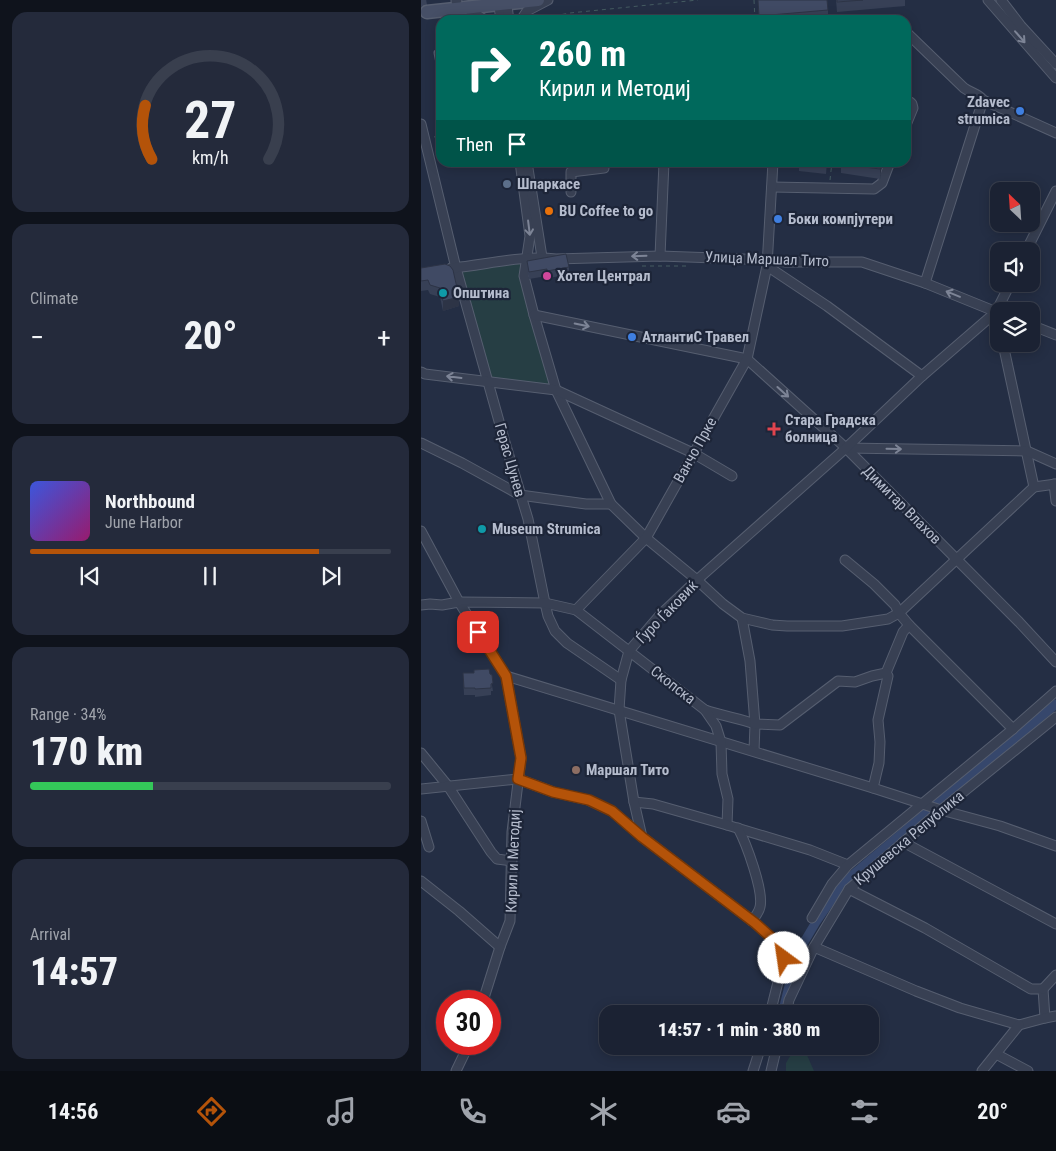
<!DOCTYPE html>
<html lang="en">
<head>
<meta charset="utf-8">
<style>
	:root { --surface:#1b2233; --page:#242a3b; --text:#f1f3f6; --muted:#a0a4ac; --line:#393f4e; --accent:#b45309 }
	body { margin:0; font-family:"Roboto Condensed",sans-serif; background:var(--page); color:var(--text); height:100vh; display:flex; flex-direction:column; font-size:19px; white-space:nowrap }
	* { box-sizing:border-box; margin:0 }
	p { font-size:16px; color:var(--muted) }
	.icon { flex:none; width:28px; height:28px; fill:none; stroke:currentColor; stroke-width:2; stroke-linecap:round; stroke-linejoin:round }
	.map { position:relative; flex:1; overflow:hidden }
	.details { display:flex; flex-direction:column; gap:12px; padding:12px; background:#0f131c; width:421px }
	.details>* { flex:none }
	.banner { position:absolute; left:15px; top:15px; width:475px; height:152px; border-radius:15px; box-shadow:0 2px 12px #0003,0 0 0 1px var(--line); background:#00695c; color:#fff; overflow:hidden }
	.needle { width:32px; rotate:335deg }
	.controls { position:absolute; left:569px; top:182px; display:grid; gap:10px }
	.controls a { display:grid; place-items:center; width:50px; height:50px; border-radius:10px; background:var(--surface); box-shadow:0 2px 12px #0003,0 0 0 1px var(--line); font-size:25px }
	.speed { position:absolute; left:15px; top:990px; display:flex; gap:10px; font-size:25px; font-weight:700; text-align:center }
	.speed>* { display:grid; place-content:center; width:65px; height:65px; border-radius:50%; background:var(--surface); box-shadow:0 2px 12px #0003,0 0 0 1px var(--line); line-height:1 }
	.speed .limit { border:8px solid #d22; background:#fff; color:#111 }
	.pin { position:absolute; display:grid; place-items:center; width:42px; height:42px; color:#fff; margin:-21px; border-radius:10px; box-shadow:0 2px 8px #0006 }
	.me { position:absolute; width:55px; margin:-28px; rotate:329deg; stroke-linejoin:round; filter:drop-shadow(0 0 4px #0008) }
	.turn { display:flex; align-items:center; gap:18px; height:105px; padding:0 20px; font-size:22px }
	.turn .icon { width:65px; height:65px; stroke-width:2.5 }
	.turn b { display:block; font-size:35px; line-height:42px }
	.then { display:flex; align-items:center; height:48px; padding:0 20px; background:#0003; gap:10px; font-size:19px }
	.big { font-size:38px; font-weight:800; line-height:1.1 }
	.details .tile { flex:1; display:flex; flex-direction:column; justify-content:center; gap:8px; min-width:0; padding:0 18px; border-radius:15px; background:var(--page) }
	.details .dial { align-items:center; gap:0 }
	.dial svg { height:130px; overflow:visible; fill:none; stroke:var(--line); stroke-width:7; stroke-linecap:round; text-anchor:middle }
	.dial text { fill:var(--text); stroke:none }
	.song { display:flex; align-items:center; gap:15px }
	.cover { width:60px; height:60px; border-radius:8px; background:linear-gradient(135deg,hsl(230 70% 55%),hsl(320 70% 35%)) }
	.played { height:5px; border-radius:2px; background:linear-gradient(90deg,var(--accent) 80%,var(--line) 80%) }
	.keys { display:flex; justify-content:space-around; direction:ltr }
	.heat { display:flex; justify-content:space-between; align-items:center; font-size:28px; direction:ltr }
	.charge { height:8px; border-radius:4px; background:linear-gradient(90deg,#34c759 34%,var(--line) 0) }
	.trip { position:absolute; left:178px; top:1005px; width:280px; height:50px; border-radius:15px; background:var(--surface); box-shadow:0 2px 12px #0003,0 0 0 1px var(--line); font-weight:800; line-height:50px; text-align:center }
	.tabs { display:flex; height:80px; justify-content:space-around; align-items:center; background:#0b0e14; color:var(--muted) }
	.tabs .icon { width:35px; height:35px }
	.tabs .selected { color:var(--accent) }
	.tabs b { font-size:22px; color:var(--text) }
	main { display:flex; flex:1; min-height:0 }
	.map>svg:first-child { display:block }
</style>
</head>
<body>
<main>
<section class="details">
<div class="tile dial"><svg viewBox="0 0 100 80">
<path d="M14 69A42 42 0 1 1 86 69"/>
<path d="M14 69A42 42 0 0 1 10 36" stroke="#b45309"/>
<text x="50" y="56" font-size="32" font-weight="700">27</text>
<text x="50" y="72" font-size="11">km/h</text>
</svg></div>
<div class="tile"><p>Climate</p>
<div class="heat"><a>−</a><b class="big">20°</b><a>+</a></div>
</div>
<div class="tile">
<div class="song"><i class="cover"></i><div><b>Northbound</b><p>June Harbor</p></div></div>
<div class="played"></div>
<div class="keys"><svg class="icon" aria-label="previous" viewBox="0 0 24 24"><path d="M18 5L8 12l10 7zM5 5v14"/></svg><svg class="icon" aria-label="pause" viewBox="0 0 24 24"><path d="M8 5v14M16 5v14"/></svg><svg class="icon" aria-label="next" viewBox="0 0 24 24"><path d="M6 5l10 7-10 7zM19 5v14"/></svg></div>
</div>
<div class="tile"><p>Range · 34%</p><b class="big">170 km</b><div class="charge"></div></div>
<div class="tile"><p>Arrival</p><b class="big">14:57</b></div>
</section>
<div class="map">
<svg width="635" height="1071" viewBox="0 0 635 1071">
	<rect width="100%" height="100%" fill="#242e44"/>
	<g fill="#263e44">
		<polygon points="99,259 103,276 135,390 71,378 35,268"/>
		<polygon points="375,1046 382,1046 393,1071 365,1071 365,1063"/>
	</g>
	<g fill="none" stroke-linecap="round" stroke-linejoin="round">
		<polyline stroke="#36476c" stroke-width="9" points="363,1006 376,954 395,922 422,883 635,704"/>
		<polyline stroke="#3a4359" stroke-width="12" stroke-dasharray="12 6" stroke-linecap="butt" points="0,6 6,5"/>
		<g stroke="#565e70" stroke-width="7">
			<polyline id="lane" points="16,53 19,68 20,68"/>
		</g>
		<g stroke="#565e70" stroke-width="11">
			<g id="street">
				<polyline points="77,0 80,20"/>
				<polyline points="85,0 88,20"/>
				<polyline points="567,0 635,78"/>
				<polyline points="580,0 600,26 635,64"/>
				<polyline points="35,1 36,0"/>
				<polyline points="45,8 64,20"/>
				<polyline points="100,20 106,11 127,0"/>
				<path d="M485,32L543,88C550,93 558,94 562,100L504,283"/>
				<polyline points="562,100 635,133"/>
				<polyline points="485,101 489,102 491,104 492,108 485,125"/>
				<polyline points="0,124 35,268 83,439 107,519 124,603 127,616 134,631 146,643 200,680"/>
				<polyline points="99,162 109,236 103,276 113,315 135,390 190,504 225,538 276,580 302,604 321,618 351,625 366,626 421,626 467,619 478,613 613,487"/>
				<polyline points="106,162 121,257"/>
				<polyline points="351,187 453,189 461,183 469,162"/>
				<polyline points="150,192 150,172 183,168 183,162"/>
				<polyline points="605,251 635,191"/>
				<polyline points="239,256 243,162"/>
				<polyline points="346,266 406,306 501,376"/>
				<path d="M30,268C65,265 100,255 135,259L239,256L347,260L365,262H441L504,283L578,313"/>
				<polyline points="575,312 578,324"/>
				<polyline points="113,315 326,359 425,448 598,622 635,662"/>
				<polyline points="610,325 635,335"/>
				<polyline points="582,344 613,487 635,484"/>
				<polyline points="0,372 4,374 135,390 272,453 311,476"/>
				<polyline points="0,443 41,463 99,495 165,504 190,504"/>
				<polyline points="425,448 606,451 635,464"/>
				<polyline points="633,484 635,501"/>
				<polyline points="0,531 38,602 85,676 100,758 91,832 89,921 79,947 62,1001"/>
				<polyline points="424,560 453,584 474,605 478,613 488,625 592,729"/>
				<path d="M0,605L9,604L21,605L38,602L124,603L155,610L284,710C301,716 318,718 334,724L333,751"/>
				<polyline points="155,610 225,538 326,359 346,266 352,162"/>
				<polyline points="321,618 329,661 334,724 359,725 417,681 434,682 451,676 465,673 482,632 488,625"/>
				<polyline points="85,676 452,788 520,810 579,826 635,846"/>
				<polyline points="284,710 295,726 300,742 301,774 307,799 306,825"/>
				<polyline points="0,753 27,786 70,852 76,859 91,861"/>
				<polyline points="452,788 458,763 459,742 457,720 467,676 465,673"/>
				<polyline points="0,789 97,779 132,792 167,800 191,811 221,837 334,923 362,948 363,958 349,1014"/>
				<polyline points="213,802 232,804 306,825 389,850 427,865"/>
				<polyline points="0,821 8,847"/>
				<path d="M317,828C325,843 343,891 339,907C338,912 334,917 331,921"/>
				<polyline points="221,837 213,802 198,710 200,680 208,651 239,615 276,580 425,448 501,376 575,312 589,284"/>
				<polyline points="482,842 635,924"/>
				<polyline points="0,881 38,911 79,947"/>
				<polyline points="428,889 504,928 610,989 622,989 624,1018"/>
				<polyline points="391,918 411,884 427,865 592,729 635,691"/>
				<polyline points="393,947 495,991 539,1008 598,1025 624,1018 635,1016"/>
				<polyline points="622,989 635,975"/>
				<polyline points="365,1014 368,1000 393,947 428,889 520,810 635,717"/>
				<polyline points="575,1054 607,1071"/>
				<polyline points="35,1071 48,1044"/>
				<polyline points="332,1071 340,1046"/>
				<polyline points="350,1071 356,1046"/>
				<polyline points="561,1071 598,1025"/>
			</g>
		</g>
		<g stroke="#565e70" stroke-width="15">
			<polyline id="secondary" points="6,12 117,0"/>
		</g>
		<g stroke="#445b61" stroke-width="1" stroke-dasharray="4 4" stroke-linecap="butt">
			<polyline points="333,0 334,20"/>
			<polyline points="118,20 122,18 149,13 277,0"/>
			<polyline points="13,137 20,135"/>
			<polyline points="409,180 411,162"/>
			<polyline points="221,266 267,266"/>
		</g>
		<use href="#lane" stroke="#384053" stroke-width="4.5"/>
		<use href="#street" stroke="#384053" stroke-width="9"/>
		<use href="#secondary" stroke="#464f66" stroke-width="12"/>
	</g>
	<g fill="#374056">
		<polygon points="337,0 407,10 407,19 338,20"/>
		<polygon points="415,0 484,0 484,6 416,12"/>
		<polygon points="378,162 406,162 405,174 378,171"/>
		<polygon points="420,162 461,162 459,179 420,173"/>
		<polygon points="106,261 148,267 148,275 126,278 126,276 108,279 106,268"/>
		<polygon points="0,268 38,306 22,311 19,297 9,294 7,290 0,291"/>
		<polygon points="42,673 69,674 72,691 70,691 70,695 54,697 54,695 43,695"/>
	</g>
	<g fill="#2d3446">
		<polygon points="460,162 461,162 459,179 459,169"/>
		<polygon points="38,297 38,306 22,311 22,301"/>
	</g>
	<g fill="#404a64" stroke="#2d3446">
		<polygon points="337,0 406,0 407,10 338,16"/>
		<polygon points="416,0 442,0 416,2"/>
		<polygon points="391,162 405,162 405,164"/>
		<polygon points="420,162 460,162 459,169 420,164"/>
		<polygon points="145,254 148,267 126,271 126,269 108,272 106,261"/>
		<polygon points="24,264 29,266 32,270 38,297 22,301 19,288 9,285 7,280 0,281 0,268"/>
		<polygon points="68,669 69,674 71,675 72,683 70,684 70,688 54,689 54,688 43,688 42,673 53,673 53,670"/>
	</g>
	<defs><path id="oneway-shaft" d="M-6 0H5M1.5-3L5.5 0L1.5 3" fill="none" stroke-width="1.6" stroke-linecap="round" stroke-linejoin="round" transform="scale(1.25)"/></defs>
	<g stroke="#7d8496">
		<use href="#oneway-shaft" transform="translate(599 37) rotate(49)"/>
		<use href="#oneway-shaft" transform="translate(108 228) rotate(83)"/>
		<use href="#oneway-shaft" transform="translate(218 256) rotate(178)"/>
		<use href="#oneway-shaft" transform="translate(532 294) rotate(-158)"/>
		<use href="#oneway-shaft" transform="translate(161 325) rotate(12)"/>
		<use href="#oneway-shaft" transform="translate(33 377) rotate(-173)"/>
		<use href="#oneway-shaft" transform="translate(362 392) rotate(42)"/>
		<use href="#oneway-shaft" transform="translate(473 449) rotate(1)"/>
	</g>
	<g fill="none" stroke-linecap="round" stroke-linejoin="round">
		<g stroke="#753606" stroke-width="12">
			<polyline id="route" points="57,632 85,676 100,758 97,779 132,792 168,800 191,811 221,837 334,923 362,948 363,958"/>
		</g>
		<use href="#route" stroke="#b45309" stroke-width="9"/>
	</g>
	<g fill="#3f7fe0" stroke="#1d2538" stroke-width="2">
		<circle cx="599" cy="111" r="5"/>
		<circle cx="357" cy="219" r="5"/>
		<circle cx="211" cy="337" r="5"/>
	</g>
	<circle fill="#5c6f8a" stroke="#1d2538" stroke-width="2" cx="86" cy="184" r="5"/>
	<circle fill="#e8710a" stroke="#1d2538" stroke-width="2" cx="128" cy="211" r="5"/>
	<circle fill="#d1479c" stroke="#1d2538" stroke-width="2" cx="126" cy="276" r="5"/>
	<g fill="#0f9aa8" stroke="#1d2538" stroke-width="2">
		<circle cx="22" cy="293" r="5"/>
		<circle cx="61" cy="529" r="5"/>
	</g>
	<path fill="#e0444e" stroke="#1d2538" stroke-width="2" d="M350.5 421.5h5v5h5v5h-5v5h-5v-5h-5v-5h5z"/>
	<circle fill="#8d6e63" stroke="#1d2538" stroke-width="2" cx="155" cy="770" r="5"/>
	<g text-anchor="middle" stroke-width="4.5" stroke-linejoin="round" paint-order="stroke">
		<g font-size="15" font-weight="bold" fill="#b5bccd" stroke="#1d2538" text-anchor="start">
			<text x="589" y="107" text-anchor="end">Zdavec<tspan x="589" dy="17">strumica</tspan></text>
			<text x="96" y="189">Шпаркасе</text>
			<text x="138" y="216">BU Coffee to go</text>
			<text x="367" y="224">Боки компјутери</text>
			<text x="136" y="281">Хотел Централ</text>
			<text x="32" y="298">Општина</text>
			<text x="221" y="342">АтлантиС Травел</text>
			<text x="364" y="425">Стара Градска<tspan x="364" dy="17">болница</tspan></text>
			<text x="71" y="534">Museum Strumica</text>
			<text x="165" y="775">Маршал Тито</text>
		</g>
		<g font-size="15" fill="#b5bccd" stroke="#1d2538">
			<text transform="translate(346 259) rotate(2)" y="5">Улица Маршал Тито</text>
			<text transform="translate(274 450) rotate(-61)" y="5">Ванчо Прке</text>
			<text transform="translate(89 460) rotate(74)" y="5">Герас Цунев</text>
			<text transform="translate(481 505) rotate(45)" y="5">Димитар Влахов</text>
			<text transform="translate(246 612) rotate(-46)" y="5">Ѓуро Ѓаковиќ</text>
			<text transform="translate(252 685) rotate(38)" y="5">Скопска</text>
			<text transform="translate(488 838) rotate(-40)" y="5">Крушевска Република</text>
			<text transform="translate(92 861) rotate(-88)" y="5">Кирил и Методиј</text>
		</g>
	</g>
</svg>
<div class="controls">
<a><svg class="needle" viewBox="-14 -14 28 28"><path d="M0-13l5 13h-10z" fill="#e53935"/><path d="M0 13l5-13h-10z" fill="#a0a4ac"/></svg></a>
<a><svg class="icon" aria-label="sound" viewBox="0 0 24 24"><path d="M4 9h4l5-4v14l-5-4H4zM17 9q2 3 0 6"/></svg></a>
<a><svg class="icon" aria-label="layers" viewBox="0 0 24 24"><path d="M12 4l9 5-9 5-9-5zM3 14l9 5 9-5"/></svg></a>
</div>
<div class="speed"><div class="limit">30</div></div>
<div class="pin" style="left:57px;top:632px;background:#d93025"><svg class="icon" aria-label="arrive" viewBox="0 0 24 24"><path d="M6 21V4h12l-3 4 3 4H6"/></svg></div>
<svg class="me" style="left:363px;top:958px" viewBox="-20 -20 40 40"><circle r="19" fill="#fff"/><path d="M0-13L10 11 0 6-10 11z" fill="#b45309"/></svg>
<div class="trip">14:57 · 1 min · 380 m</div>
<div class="banner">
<div class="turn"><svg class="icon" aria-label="right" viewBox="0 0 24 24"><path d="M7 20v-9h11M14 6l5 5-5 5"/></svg><div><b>260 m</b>Кирил и Методиј</div></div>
<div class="then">Then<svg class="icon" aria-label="arrive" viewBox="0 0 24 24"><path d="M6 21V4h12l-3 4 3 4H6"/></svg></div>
</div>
</div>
</main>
<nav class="tabs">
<b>14:56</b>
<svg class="icon selected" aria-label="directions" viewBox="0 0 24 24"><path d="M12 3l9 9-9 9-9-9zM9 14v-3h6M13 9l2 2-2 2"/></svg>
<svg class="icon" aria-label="music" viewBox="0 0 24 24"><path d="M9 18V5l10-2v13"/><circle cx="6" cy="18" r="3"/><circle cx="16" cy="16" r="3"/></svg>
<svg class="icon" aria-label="phone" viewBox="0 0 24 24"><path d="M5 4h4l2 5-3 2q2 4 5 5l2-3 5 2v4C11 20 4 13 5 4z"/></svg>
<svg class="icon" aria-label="climate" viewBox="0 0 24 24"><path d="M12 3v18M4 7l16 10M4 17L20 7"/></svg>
<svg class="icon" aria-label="car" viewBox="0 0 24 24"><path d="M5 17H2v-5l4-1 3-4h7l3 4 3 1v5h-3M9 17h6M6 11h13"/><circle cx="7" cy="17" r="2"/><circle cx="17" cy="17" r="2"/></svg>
<svg class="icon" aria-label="filters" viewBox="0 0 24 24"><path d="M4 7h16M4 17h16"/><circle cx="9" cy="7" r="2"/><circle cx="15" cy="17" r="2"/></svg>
<b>20°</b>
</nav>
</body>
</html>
